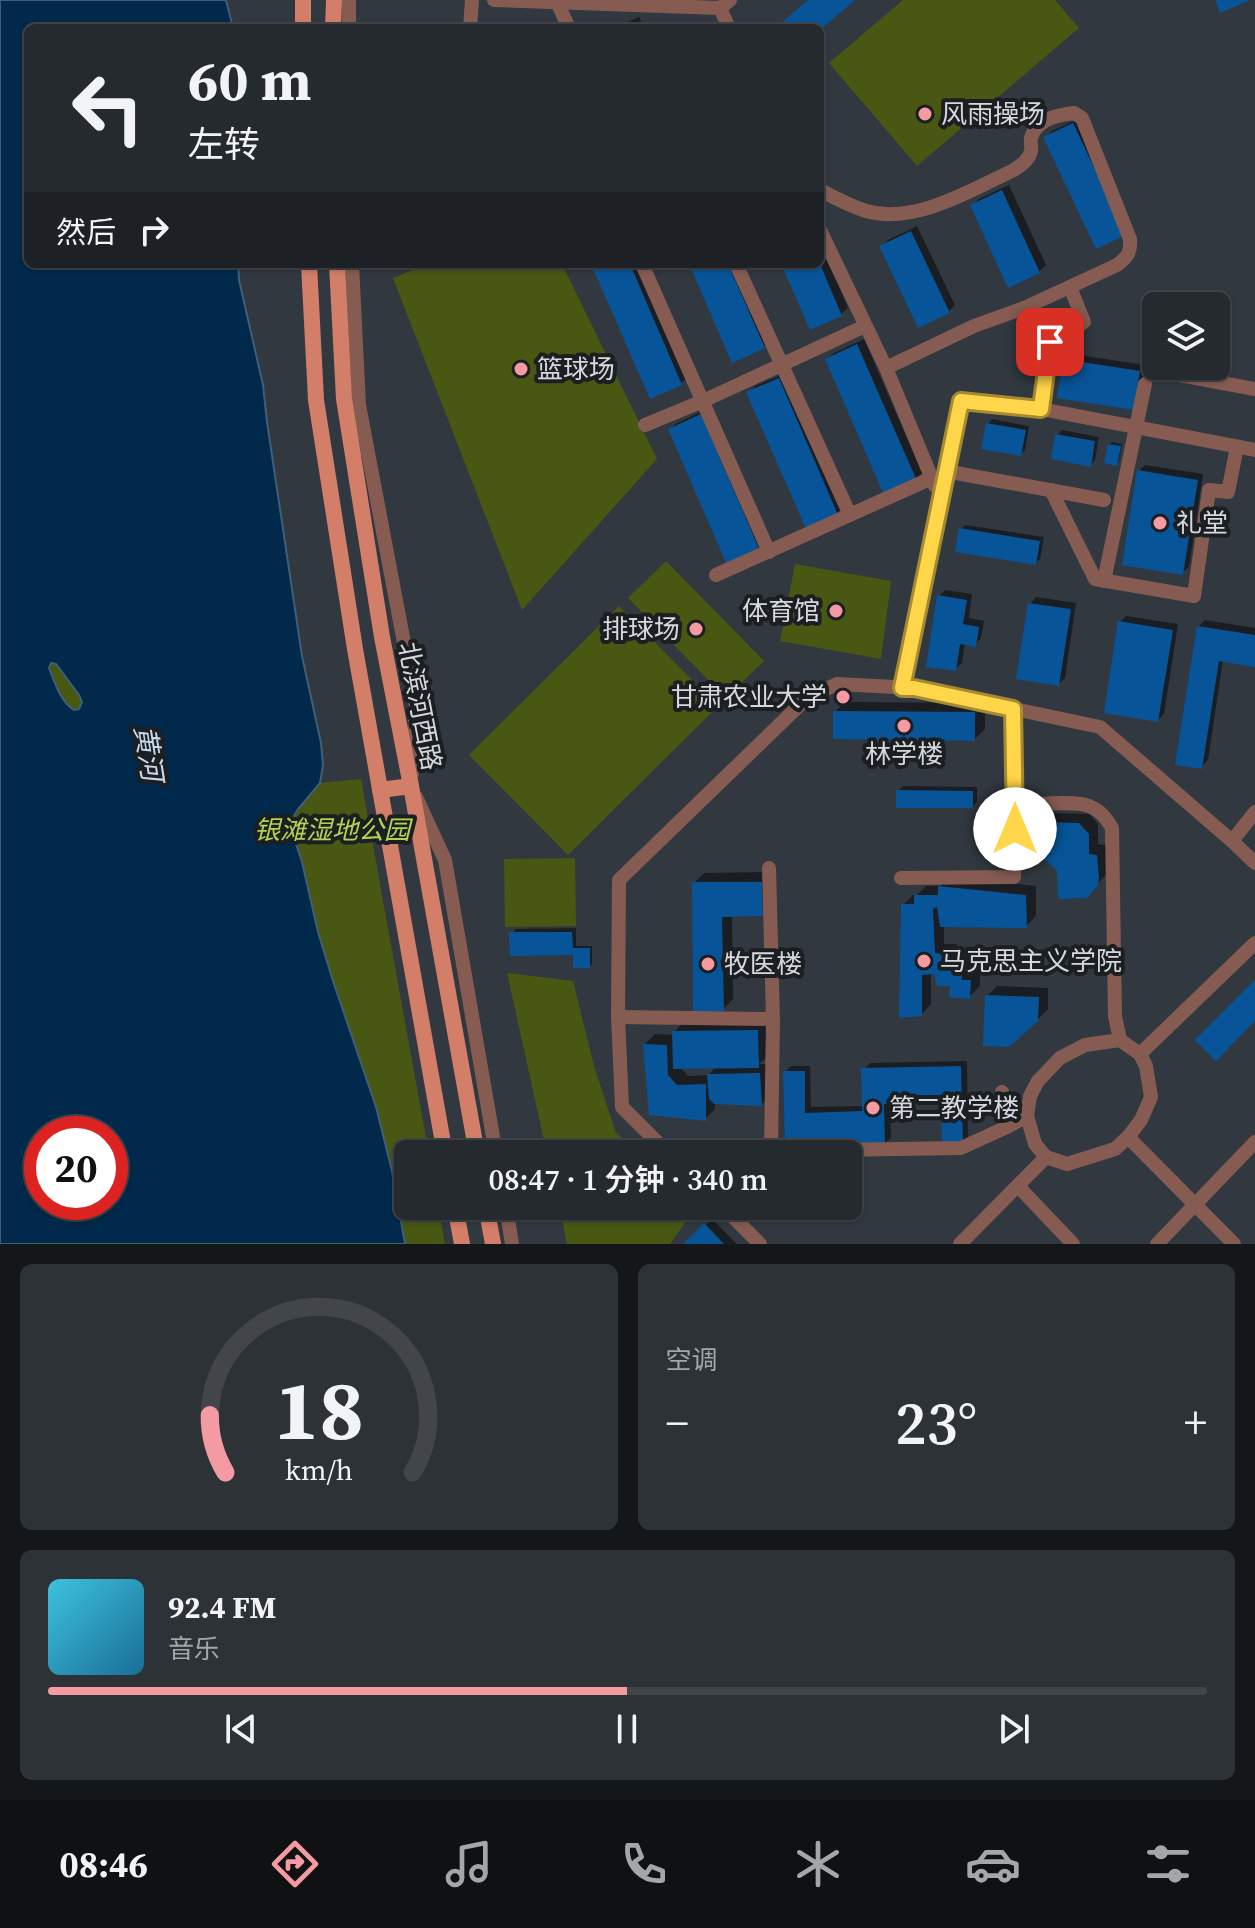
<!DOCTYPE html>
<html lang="zh">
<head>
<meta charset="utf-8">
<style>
	:root { --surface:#252a2f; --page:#2d3237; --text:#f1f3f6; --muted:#a3a7aa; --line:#42464b; --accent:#f49aa3 }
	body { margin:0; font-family:"Source Serif 4","Noto Sans SC",serif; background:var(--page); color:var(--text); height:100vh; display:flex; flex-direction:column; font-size:30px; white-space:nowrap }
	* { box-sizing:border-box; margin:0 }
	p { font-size:26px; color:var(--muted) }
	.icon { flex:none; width:44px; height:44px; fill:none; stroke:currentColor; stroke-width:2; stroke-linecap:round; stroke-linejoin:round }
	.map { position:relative; height:1244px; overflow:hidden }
	.sheet { display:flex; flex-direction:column; gap:20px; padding:20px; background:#14171a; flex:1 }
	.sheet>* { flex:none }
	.guide { position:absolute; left:24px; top:24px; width:800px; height:244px; border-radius:12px; box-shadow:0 2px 6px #0004,0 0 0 2px var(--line); background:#252a2f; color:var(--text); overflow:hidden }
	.buttons { position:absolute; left:1142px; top:292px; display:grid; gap:16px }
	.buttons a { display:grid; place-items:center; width:88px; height:88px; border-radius:12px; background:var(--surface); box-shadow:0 2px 6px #0004,0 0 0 2px var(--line); font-size:40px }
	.speed { position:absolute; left:24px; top:1116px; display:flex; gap:16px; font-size:40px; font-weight:700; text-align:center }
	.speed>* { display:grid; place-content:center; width:104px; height:104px; border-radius:50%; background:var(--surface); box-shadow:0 2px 6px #0004,0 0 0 2px var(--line); line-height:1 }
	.speed .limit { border:12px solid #d22; background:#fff; color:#111 }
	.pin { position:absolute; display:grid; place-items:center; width:68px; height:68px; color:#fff; margin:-34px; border-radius:16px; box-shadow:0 4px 12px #0006 }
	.me { position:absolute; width:88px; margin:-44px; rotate:0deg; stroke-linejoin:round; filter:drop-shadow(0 0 6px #0008) }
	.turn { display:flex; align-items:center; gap:28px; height:168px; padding:0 32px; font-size:36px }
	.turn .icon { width:104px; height:104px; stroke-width:2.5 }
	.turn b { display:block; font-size:56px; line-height:68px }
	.then { display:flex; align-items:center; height:76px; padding:0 32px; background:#0003; gap:16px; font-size:30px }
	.big { font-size:60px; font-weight:600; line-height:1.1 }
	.sheet .widget { flex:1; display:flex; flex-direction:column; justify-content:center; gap:12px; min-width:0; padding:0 28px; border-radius:12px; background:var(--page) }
	.sheet .dial { align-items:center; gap:0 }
	.dial svg { height:208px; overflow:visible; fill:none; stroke:var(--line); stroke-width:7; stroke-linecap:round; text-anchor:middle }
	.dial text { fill:var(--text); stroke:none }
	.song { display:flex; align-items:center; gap:24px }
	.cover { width:96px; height:96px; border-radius:12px; background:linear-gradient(135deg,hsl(190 70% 55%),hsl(200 70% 35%)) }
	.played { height:8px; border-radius:4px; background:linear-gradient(90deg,var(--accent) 50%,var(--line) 50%) }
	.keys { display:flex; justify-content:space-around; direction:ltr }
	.heat { display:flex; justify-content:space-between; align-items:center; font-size:44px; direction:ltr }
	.sheet .tiles { flex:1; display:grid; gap:20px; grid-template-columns:1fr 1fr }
	.widget:last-child { grid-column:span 2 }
	.trip { position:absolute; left:394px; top:1140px; width:468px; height:80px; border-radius:12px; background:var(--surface); box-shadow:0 2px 6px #0004,0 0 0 2px var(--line); font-weight:600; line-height:80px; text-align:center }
	.tab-bar { display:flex; height:128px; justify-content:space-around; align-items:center; background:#0f1113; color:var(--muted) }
	.tab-bar .icon { width:56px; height:56px }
	.tab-bar .current { color:var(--accent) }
	.tab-bar b { font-size:36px; color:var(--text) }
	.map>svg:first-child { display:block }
</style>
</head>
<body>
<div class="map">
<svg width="1255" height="1244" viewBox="0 0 1255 1244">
	<rect width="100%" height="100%" fill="#31383f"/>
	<g fill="#485712">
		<polygon points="903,0 1055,0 1079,28 917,166 829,63"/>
		<polygon points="427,264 562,264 657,459 522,610 393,278"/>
		<polygon points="666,561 764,661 726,698 628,598"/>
		<polygon points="795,564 891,581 881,659 780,641"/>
		<polygon points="619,606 718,706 568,855 469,755"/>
		<path d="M51,663L56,664C66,677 80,690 82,706L74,710C60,701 55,683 49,668Z"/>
		<polygon points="361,779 429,1154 408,1154 408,1206 438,1206 445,1244 405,1244 392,1171 376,1107 332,978 318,932 302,862 293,835 291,821 298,809 320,783"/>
		<polygon points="575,858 576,926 505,927 504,859"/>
		<polygon points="507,973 573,981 594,1066 616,1133 644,1154 547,1154"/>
		<polygon points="559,1206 683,1206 689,1217 670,1244 567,1244"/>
	</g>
	<path fill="#00294b" stroke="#405e77" stroke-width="2" fill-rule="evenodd" d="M0,0H226L233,28H28V264H238L239,280L263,385L267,422L302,656L321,743L323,765L320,783L298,809L291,821L293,835L302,862L318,932L332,978L376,1107L392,1171L405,1244H0ZM51,663L56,664L79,695L82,702L79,709L74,710C60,701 55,683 49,668ZM42,1134H110V1202H42Z"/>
	<g fill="#0007" fill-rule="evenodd">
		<polygon points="639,17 644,28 614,28"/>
		<polygon points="1080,118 1131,227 1046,138 1052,131"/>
		<polygon points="1009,185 1046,265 1039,272 973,205 979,199"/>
		<polygon points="917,226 955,305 948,312 882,246 888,240"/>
		<polygon points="820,244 848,308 841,314 811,327 783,264 820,264"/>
		<polygon points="593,264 638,264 688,377 681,383"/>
		<polygon points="691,264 737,264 770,340 763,347"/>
		<polygon points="864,339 922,473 916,479 827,359 834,353"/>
		<polygon points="1072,354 1145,365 1140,401 1065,360"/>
		<polygon points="786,373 844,507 837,513 807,526 749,393 755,386"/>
		<polygon points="707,409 765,543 759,549 670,429 677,423"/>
		<polygon points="992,419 1029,426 1025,450 1020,454 988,424"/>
		<polygon points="1062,430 1099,437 1095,460 1090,465 1057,435"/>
		<polygon points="1112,442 1122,444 1119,461 1117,464 1110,444"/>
		<polygon points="1145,465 1203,474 1189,567 1182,573 1139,471"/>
		<polygon points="965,525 1044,537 1040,559 1036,563 961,529"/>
		<polygon points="945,590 972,594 969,618 984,621 981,638 975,645 965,643 962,663 955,669 939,596"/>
		<polygon points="1036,597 1076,603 1065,678 1058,684 1030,604"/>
		<polygon points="1126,616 1178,624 1164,714 1158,720 1120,622"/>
		<polygon points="1205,620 1255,628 1255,665 1223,660 1208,760 1201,767 1198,627"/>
		<polygon points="845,702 985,703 985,729 975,739 835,712"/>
		<polygon points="903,786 977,787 977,802 973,806 898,791"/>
		<polygon points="1050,813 1089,814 1098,824 1098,844 1106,845 1107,873 1097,885 1059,871 1027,835"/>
		<polygon points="771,872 772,904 762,914 732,915 733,999 723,1009 694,883 704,873"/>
		<polygon points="950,876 1036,886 1036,916 1026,926 944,925 944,944 957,944 958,959 971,959 972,971 980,971 980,986 970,996 936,972 931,972 931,1004 921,1015 903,905 913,895 917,895 926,886 941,886"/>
		<polygon points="576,928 576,946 592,946 592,964 590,966 575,953 512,933 516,929"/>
		<polygon points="997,986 1048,988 1048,1009 1037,1020 987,996"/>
		<path d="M767,1021L768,1056L759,1064H769L771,1094L762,1104L715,1102V1109L705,1119L651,1113L645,1044L655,1034L674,1035V1032L684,1022ZM679,1066H717L708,1075L688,1076Z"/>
		<polygon points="967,1061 968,1137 962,1143 943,1101 890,1102 891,1138 884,1144 787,1146 785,1072 791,1066 810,1066 811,1107 864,1106 864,1069 870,1063"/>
		<polygon points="712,1219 737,1244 686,1244"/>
	</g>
	<g fill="#075598">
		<polygon points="808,0 855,0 820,30 820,28 775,28"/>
		<polygon points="1215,0 1250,0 1220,13"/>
		<polygon points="1073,123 1126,235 1096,249 1043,137"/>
		<polygon points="1002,190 1040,273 1008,288 970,205"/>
		<polygon points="911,231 950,313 918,328 879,246"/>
		<polygon points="591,264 630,264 682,385 650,399"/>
		<polygon points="689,264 728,264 765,348 732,363"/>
		<polygon points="781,264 820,264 842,316 810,330"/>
		<polygon points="857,344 917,481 884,495 825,359"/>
		<polygon points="1063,359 1140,371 1134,410 1057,398"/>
		<polygon points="779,378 838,515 806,529 746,392"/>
		<polygon points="701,414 760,551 727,565 668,429"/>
		<polygon points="986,423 1026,430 1021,456 981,449"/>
		<polygon points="1055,434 1095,441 1091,467 1051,459"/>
		<polygon points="1108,444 1121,446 1117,466 1104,463"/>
		<polygon points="1137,470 1198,480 1183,575 1122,565"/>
		<polygon points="959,528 1040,541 1036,565 955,552"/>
		<polygon points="937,595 967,600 963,624 979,627 976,647 960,644 956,671 926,667"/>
		<polygon points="1028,603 1071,609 1059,686 1016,679"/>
		<polygon points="1118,621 1173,630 1158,722 1104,713"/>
		<polygon points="1197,626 1255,635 1255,667 1219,661 1202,769 1175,765"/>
		<polygon points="833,711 975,712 975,741 833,739"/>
		<polygon points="896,790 973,791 973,808 896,808"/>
		<polygon points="1038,822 1079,823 1089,834 1089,854 1097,855 1099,879 1098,885 1087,898 1058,899 1057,871 1043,857 1028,857 1025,835"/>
		<polygon points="692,882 762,882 763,916 722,917 724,1011 693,1012"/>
		<polygon points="938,886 1026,895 1027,928 940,927 937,907 933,909 935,953 947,954 948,968 961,968 962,980 971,980 970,999 949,997 950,986 937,986 934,974 922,975 922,1016 899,1018 901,904 914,904 914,895 938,895"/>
		<polygon points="509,932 572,932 573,948 590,948 590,968 573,968 573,955 510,956"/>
		<polygon points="1255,980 1255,1021 1216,1061 1195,1040"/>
		<polygon points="985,995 1039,997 1038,1021 1009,1047 983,1046"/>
		<polygon points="758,1030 759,1068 673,1069 672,1031"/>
		<polygon points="643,1044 667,1045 668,1075 677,1085 706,1084 706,1121 649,1115"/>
		<polygon points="961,1066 963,1145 942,1145 941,1103 884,1104 885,1146 785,1148 783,1071 805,1071 805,1113 862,1111 861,1068"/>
		<polygon points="760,1073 762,1106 714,1104 709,1099 707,1074"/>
		<polygon points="704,1223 724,1244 683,1244"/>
	</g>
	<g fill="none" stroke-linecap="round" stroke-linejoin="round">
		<g stroke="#865c52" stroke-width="14">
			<polyline points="494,0 720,8 730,0"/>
			<polyline points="557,2 569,28"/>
			<polyline points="720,8 729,28"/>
			<polyline points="349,28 349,0"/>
			<polyline points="470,28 472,0"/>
			<path d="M820,190C835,198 850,206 866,211C915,225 971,190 1014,170C1021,165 1029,160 1031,151C1032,147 1030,142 1031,138C1036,119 1058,115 1074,113L1082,118L1130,239C1131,252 1128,257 1117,265L1024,308L974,326L886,368L820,230"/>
			<polyline points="352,264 359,405 416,706 412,774"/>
			<polyline points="642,264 769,552"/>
			<polyline points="736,264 850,515"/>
			<polyline points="1050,342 1084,322 1070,287"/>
			<polyline points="886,368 935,486"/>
			<polyline points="1164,372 1255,389"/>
			<polyline points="1041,409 1255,450"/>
			<polyline points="645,425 703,401 865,326"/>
			<polyline points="945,471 1104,500"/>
			<polyline points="1051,490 1095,579 1194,596 1209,490 1228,492 1237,447"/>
			<polyline points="716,575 932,478"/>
			<polyline points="1104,581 1145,384"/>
			<polyline points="902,688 961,401 1041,409 1050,342 1040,325 1024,308"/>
			<polyline points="416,797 445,860 496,1154"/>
			<path d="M1015,805C1032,805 1075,800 1089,806C1100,810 1106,818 1112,828L1115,1016L1120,1040"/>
			<polyline points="1232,841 1255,812"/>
			<polyline points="769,868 773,1019 771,1151 961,1148 1007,1127"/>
			<polyline points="901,878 1014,877 1015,805 1013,709"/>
			<polyline points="618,1017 773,1019"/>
			<polygon points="1120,1040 1140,1054 1146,1066 1151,1097 1141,1120 1128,1137 1115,1149 1067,1164 1046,1157 1035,1144 1027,1116 1030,1096 1038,1081 1060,1058 1085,1045"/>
			<polyline points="1140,1054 1255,943"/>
			<polyline points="1002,1092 1007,1127 1027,1116"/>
			<polyline points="1128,1137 1234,1244"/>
			<polyline points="669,1154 622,1107 618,1017 619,880 807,698 837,684 914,688 1100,727 1232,841 1255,863"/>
			<polyline points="1018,1186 1073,1244"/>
			<polyline points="506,1206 512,1244"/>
			<polyline points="722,1206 760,1244"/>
			<polyline points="960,1244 1046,1157"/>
			<polyline points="1157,1244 1255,1142"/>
		</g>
		<g stroke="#d27e69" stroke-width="16">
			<polyline points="303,0 303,28"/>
			<polyline points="333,28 334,0"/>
			<polyline points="309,264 316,400 355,649 445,1154"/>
			<polyline points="337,264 344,399 382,637 411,786 477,1154"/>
			<polyline points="380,790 411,786"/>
			<polyline points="455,1206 462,1244"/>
			<polyline points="486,1206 493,1244"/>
		</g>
	</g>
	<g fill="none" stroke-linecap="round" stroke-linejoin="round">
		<g stroke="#a68a30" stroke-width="20">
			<polyline id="route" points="1015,829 1013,709 914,688 902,688 961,401 1041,409 1050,342"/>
		</g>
		<use href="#route" stroke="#ffd54a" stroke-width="14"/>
	</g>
	<g fill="#f49aa3" stroke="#1c1f22" stroke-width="3">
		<circle cx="925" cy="114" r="8"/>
		<circle cx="521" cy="369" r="8"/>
		<circle cx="1160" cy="523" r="8"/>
		<circle cx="836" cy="611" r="8"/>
		<circle cx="696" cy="629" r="8"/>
		<circle cx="843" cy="697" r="8"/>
		<circle cx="904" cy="726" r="8"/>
		<circle cx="924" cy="961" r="8"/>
		<circle cx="708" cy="964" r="8"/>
		<circle cx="873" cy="1108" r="8"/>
	</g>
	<g text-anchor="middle" stroke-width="8" stroke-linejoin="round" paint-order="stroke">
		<g font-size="26" fill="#d5d9de" stroke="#1c1f22" text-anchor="start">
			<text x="941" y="123">风雨操场</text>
			<text x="537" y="378">篮球场</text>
			<text x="1176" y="532">礼堂</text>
			<text x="820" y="620" text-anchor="end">体育馆</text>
			<text x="680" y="638" text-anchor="end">排球场</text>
			<text x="827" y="706" text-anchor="end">甘肃农业大学</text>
			<text x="904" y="763" text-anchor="middle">林学楼</text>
			<text x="940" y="970">马克思主义学院</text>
			<text x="724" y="973">牧医楼</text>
			<text x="889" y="1117">第二教学楼</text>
		</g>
		<g font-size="26" fill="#d5d9de" stroke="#1c1f22">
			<text transform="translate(420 706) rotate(79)" y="9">北滨河西路</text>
		</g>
		<g font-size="26" font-style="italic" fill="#b3d351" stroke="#1c1f22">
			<text x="332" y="839">银滩湿地公园</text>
		</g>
		<g font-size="28" font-style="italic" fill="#c7daec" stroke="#1c1f22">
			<text transform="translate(149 753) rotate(81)" y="10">黄河</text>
		</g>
	</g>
</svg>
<div class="buttons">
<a><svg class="icon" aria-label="layers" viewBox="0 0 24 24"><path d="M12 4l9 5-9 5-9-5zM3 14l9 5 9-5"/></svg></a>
</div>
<div class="speed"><div class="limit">20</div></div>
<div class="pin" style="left:1050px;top:342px;background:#d93025"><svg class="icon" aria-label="arrive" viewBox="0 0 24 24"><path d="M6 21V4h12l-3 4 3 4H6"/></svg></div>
<svg class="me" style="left:1015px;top:829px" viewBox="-20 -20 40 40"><circle r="19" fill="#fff"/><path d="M0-13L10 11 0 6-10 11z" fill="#ffd54a"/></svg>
<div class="trip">08:47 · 1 分钟 · 340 m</div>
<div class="guide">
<div class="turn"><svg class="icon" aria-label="left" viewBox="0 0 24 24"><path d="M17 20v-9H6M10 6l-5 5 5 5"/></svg><div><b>60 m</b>左转</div></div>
<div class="then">然后<svg class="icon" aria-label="right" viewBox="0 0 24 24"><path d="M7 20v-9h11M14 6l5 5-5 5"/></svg></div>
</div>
</div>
<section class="sheet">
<div class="tiles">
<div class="widget dial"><svg viewBox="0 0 100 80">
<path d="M14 69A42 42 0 1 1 86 69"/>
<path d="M14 69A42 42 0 0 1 8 47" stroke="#f49aa3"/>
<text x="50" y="56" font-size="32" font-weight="700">18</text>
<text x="50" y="72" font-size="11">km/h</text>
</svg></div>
<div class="widget"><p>空调</p>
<div class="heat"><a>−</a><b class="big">23°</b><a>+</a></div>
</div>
<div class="widget">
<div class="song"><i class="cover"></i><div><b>92.4 FM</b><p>音乐</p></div></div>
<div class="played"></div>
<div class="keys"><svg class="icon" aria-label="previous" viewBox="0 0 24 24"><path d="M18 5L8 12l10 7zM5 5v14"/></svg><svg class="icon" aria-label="pause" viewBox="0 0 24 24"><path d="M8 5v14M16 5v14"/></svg><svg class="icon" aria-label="next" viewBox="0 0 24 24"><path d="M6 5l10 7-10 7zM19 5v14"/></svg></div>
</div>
</div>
</section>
<nav class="tab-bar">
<b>08:46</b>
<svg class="icon current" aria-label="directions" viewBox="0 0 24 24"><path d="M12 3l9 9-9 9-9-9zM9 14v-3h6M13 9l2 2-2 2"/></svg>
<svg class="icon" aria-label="music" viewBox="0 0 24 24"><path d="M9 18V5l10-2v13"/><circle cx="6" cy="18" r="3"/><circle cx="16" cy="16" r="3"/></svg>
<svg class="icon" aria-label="phone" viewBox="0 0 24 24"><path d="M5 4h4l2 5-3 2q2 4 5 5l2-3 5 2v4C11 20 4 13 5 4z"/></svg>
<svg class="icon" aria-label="climate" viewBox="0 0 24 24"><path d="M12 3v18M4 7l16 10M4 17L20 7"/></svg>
<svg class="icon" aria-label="car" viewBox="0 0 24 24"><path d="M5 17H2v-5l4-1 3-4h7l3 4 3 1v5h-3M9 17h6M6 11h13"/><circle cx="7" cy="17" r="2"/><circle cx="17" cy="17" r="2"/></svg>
<svg class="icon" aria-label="filters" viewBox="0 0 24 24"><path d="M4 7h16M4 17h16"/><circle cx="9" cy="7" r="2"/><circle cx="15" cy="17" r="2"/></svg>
</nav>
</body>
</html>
